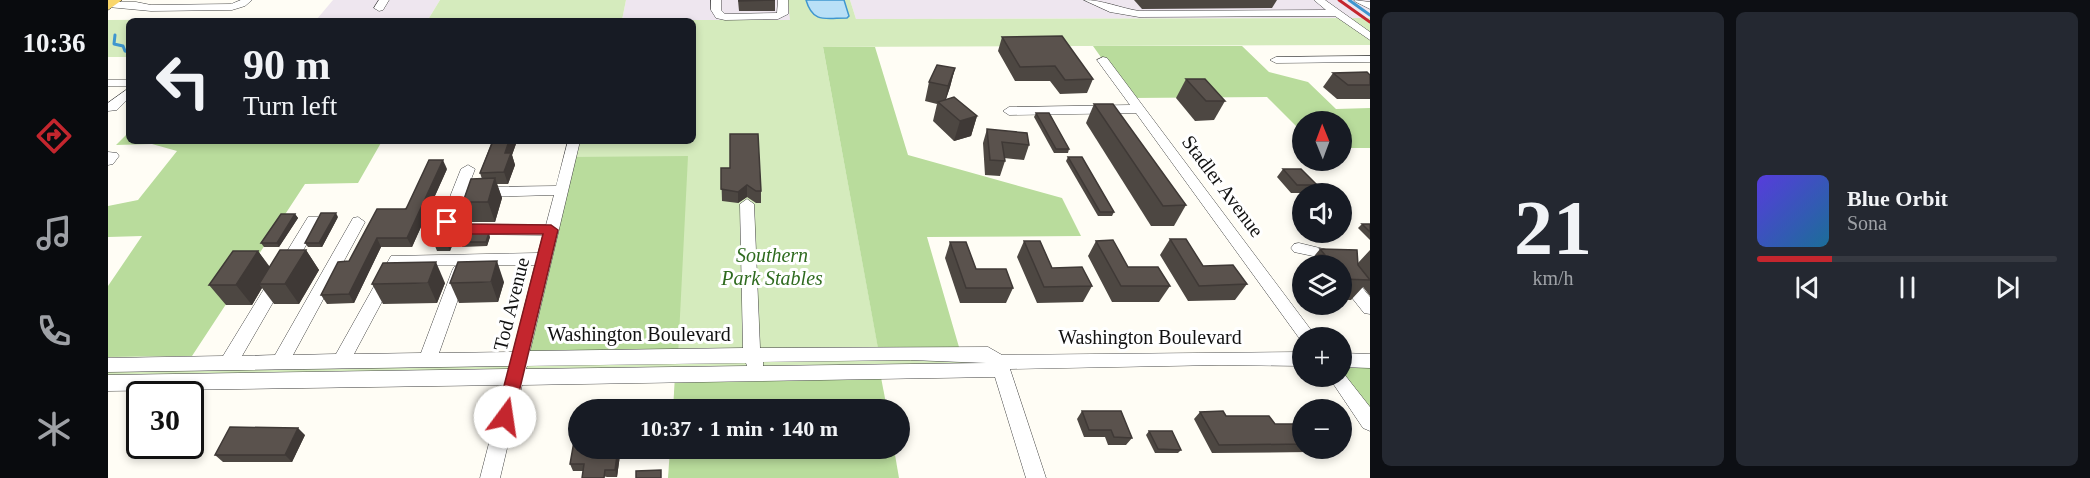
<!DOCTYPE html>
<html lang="en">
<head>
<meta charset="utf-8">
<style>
	:root { --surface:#171b24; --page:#242831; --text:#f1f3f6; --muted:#9ea1a6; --line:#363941; --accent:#c4262e }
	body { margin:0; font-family:Georgia,serif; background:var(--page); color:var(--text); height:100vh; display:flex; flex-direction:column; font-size:22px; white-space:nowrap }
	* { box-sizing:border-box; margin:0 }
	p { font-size:20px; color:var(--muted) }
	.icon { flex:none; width:33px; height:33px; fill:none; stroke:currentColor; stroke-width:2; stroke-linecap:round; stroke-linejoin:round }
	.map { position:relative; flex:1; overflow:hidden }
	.sheet { display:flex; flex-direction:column; gap:12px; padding:12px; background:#0d0f14; width:720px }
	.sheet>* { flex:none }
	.top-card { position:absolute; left:18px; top:18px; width:570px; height:126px; border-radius:9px; box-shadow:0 3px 9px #0003; background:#171b24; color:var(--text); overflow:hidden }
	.needle { width:39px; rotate:359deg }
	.fabs { position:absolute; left:1184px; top:111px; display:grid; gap:12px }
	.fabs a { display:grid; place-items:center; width:60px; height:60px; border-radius:50%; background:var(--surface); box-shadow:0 3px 9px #0003; font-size:30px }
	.speed { position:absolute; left:18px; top:381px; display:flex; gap:12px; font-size:30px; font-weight:700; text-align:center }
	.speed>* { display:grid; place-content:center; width:78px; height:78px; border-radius:50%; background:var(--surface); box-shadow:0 3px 9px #0003; line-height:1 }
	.speed .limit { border:3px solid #111; border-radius:9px; background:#fff; color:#111 }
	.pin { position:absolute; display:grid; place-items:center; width:51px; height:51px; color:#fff; margin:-26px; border-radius:12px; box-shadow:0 3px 9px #0006 }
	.me { position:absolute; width:66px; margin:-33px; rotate:14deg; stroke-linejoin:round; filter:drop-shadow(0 0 4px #0008) }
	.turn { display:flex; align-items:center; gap:21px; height:126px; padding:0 18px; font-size:27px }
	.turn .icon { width:78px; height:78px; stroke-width:2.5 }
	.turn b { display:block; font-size:42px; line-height:51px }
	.sheet .tile { flex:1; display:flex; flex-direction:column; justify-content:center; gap:9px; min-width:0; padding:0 21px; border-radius:9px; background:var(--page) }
	.sheet .dial { align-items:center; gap:0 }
	.dial b { font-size:78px; line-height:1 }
	.song { display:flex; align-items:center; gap:18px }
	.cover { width:72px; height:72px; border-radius:9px; background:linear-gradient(135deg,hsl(250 70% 55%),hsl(200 70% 35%)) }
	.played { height:6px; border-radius:3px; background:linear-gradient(90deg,var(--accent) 25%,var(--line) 25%) }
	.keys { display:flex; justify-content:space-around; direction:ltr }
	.sheet .tiles { flex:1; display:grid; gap:12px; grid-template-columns:repeat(2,1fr) }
	.trip { position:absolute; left:460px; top:399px; width:342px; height:60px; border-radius:30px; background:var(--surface); box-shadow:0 3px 9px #0003; font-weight:800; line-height:60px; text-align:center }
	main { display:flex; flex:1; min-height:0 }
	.tab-bar { display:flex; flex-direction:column; width:108px; justify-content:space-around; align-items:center; background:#090b0e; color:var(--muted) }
	.tab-bar .icon { width:42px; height:42px }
	.tab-bar .on { color:var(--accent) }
	.tab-bar b { font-size:27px; color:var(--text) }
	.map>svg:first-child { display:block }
</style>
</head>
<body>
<main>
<nav class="tab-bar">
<b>10:36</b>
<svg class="icon on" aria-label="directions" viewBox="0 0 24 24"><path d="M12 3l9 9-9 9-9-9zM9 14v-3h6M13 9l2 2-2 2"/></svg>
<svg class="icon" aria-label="music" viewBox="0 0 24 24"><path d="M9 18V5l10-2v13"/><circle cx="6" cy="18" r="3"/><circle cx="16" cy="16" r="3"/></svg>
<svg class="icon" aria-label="phone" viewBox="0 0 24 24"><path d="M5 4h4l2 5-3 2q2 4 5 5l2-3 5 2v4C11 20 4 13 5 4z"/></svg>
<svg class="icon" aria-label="climate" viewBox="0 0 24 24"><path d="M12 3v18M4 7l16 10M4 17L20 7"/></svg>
</nav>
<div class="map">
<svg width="1262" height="478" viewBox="0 0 1262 478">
	<rect width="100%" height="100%" fill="#fffdf5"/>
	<g fill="#eee6ef">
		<polygon points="225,0 332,0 321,18 209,19"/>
		<polygon points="518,0 680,0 683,20 514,20"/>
		<polygon points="742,0 1262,0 1262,18 748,19"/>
	</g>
	<polygon fill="#d5ebbd" points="332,0 518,0 514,20 682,20 680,0 742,0 748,19 1262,18 1262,45 715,47 771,353 880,354 885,370 0,383 0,365 410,357 466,141 585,141 585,21 21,21 21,57 0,57 0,20 321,18"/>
	<g fill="#b9dc9c">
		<polygon points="985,46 1134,46 1161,72 1200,82 1228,109 1262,108 1262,148 1233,148 1233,122 1194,122 1194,132 1159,97 1022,98"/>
		<polygon points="715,47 767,47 800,155 954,198 973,236 819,237 853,354 771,354"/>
		<polygon points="21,132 21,141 274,141 250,183 197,184 84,356 0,357 0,286 34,236 0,237 0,206 30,200 69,151 44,144 8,145"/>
		<polygon points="580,156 570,356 410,357 462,157"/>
		<polygon points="1233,360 1262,361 1262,422 1233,376"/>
		<polygon points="772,372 779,409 565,410 567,375"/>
		<polygon points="562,449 786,449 791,478 560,478"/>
	</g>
	<path fill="#b9e0f7" stroke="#3f96cf" stroke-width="1.5" d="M698,0H736L741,16L739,18C718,18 705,24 698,0Z"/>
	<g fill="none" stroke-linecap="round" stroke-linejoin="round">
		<g stroke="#3f96cf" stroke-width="3">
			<polyline points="1241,0 1262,15"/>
			<polyline points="7,35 6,44 15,46 17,51 21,52"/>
		</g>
		<g stroke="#444" stroke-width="1">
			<g id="minor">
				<polygon points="133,0 144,0 137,6 124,10 43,11 0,7 2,2 28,2 43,5 123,4"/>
				<polygon points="271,0 281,0 275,10 271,11 266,8"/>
				<polygon points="603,0 613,0 613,10 617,14 669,13 670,0 680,0 680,14 670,19 617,20 608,18 603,10"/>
				<path d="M976,0C995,0 1012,8 1031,11L1218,10L1206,0H1217L1262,32V40L1227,16L1031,17L1002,12Z"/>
				<polygon points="1246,0 1262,2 1262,9 1248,2"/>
				<polygon points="1262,56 1262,62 1168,63 1162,60 1168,57"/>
				<polygon points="995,57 999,58 1209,338 1194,338 1194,342 1028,113 901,115 895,111 901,107 1022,105 989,60"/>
				<rect x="0" y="80" width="21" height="6"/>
				<polygon points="21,88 21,98 9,110 0,111 0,103"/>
				<path d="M460,141H472L422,351L635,348L632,204L639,199L646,204L652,348L880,347L894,355L1194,352V366L1111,365L902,369L938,478H918L887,377L414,385L392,478H372L396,385L0,391V375L400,369L401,366L0,372V358L115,356L200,217H210L212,221L134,356L167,355L245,218L250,217L257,222L185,355L228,354L283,256L430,253L435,235L348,234L343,233L332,222L353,169L360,165L367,169L347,221L351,224L438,225L446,195L372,197L365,192L372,187L448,186ZM352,265L346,267L344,271L313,353L246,354L293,266ZM352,265H427L405,352L331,353L360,271L358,267ZM803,360L878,363L655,366V362ZM638,363L639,366L418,369L419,366Z"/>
				<polygon points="0,152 9,153 11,156 5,164 0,165"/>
				<polygon points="1191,243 1220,250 1234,263 1232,266 1219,266 1205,256 1186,252 1183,248 1186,244"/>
				<polygon points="1233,267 1239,269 1262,297 1262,314 1256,313 1233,284"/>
				<polygon points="1233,353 1262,354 1262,368 1233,367"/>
				<polygon points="1233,370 1262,407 1262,431 1255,428 1220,376 1233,376"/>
			</g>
		</g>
		<g stroke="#222" stroke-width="1">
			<polygon id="major" points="0,0 14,0 0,10"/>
		</g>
		<use href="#minor" fill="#fff" fill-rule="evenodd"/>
		<use href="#major" fill="#f9d66b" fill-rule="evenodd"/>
		<polyline stroke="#c4262e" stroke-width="3" points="1231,0 1262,22"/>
	</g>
	<g fill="#4d4742">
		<polygon points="630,0 667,0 667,11 631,11"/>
		<polygon points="1026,0 1169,0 1164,8 1034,9"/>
		<polygon points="894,37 985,79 979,93 952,94 942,81 907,81 890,51"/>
		<polygon points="847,68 842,87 838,99 869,116 863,136 846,141 825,121 829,104 817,101 821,82"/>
		<polygon points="1225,73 1262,75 1262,99 1229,99 1215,87"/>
		<polygon points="1078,79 1117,101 1106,120 1087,121 1068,98"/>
		<polygon points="986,104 1078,205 1066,226 1043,226 978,123"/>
		<polygon points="928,113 961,149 960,153 946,153 926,117"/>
		<polygon points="879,129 921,145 916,160 896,158 897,161 892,176 877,175 875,143"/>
		<polygon points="384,141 409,141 404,155 407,165 400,184 389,184 394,198 387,222 363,222 355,202 374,179 372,173"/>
		<polygon points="960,157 1006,212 1004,216 990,216 958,161"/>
		<polygon points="613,168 622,168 653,191 653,203 648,203 639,197 630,203 614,201"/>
		<polygon points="339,169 304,247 273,247 246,303 219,304 213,295 241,261"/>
		<polygon points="1175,169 1209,185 1203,193 1183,193 1169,177"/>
		<polygon points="187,214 190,218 171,247 156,247 153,243"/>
		<polygon points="230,217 214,247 200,247 197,243"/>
		<polygon points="1254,224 1262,224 1262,240 1250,228"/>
		<polygon points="348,236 342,251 329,251 327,246"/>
		<polygon points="382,237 379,246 354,247 353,242"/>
		<polygon points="1062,239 1095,266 1139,284 1127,300 1080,301 1052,255"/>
		<polygon points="916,241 944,268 984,286 975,302 929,303 909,257"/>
		<polygon points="988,241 1020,267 1062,286 1051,302 1004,302 980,256"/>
		<polygon points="842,242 868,269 905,288 898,303 852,303 837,258"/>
		<polygon points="1212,249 1250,263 1262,250 1262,296 1255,287 1243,300 1233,300 1233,266 1198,266"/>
		<polygon points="198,250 211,270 191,304 166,304 154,288 144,305 118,305 101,285 150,251 162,267"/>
		<polygon points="396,282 390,302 351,303 342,283"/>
		<polygon points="337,283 329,303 275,304 264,284"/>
		<polygon points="974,411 1024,438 1018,445 1000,445 997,437 976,437 969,419"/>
		<polygon points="1092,412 1167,424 1194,424 1194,448 1205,448 1202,452 1104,453 1086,419"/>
		<polygon points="1041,431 1073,450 1070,453 1047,453 1038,435"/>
		<polygon points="197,435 184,462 115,462 107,455"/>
		<polygon points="510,448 512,455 509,477 499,477 475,471 465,471 462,464"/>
	</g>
	<g fill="#3f3936">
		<polygon points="847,68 842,87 836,105 840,86"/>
		<polygon points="869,116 863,136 846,141 852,121"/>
		<polygon points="401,141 409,141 404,155 407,165 400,184 396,172 397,153"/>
		<polygon points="335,160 339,169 304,247 299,238"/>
		<polygon points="387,178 394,198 387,222 380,202"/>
		<polygon points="639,185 639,197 630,203 630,192"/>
		<polygon points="228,213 230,217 214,247 211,243"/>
		<polygon points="187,214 190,218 171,247 169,243"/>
		<polygon points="346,232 348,236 342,251 340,246"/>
		<polygon points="381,233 382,237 379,246 378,242"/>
		<polygon points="269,238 273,247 246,303 241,294"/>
		<polygon points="198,250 211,270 191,304 177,284"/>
		<polygon points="150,251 164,271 151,284 154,288 144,305 128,285"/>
		<polygon points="389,261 396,282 390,302 383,282"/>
		<polygon points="328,262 337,283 329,303 320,283"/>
		<polygon points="190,428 197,435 184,462 177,455"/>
		<polygon points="510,448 512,455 509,477 507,470"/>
	</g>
	<g fill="#5a524d" stroke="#3f3936" stroke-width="1.5">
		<polygon points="631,0 667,0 631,1"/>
		<polygon points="954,36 985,79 957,80 947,66 912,67 894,37"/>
		<polygon points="829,65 847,68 840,86 821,82"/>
		<polygon points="1259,72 1262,75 1262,85 1240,85 1225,73"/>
		<polygon points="1078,79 1097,79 1117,101 1098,101"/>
		<polygon points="846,97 869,116 852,121 830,102"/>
		<polygon points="986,104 1005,104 1078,205 1055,206"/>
		<polygon points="928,113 941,113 961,149 948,149"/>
		<polygon points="879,129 919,133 921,145 894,142 897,161 882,160"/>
		<polygon points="622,134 650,134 653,191 648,191 639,185 630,192 613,189 613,168 622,168"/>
		<polygon points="385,141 401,141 397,153 403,153 396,172 372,173"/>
		<polygon points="960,157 974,157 1006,212 992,212"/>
		<polygon points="321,160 335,160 299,238 269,238 241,294 213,295 230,262 241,261 269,209 298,209"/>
		<polygon points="1175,169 1193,169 1209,185 1189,185"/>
		<polygon points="387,178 380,202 355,202 363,179"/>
		<polygon points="213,213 228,213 211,243 197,243"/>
		<polygon points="173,214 187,214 169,243 153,243"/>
		<polygon points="1254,224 1262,224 1262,232"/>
		<polygon points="333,232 346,232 340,246 327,246"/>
		<polygon points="356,232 381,233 378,242 353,242"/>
		<polygon points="1062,239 1078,239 1095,266 1125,265 1139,284 1091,286"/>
		<polygon points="1005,240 1020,267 1050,267 1062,286 1013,286 988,241"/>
		<polygon points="916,241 932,241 944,268 974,267 984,286 936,287"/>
		<polygon points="842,242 858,242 868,269 898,269 905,288 858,288"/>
		<polygon points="1212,249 1249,250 1250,265 1262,280 1233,279 1233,266 1219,266 1211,255 1217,255"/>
		<polygon points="172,250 198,250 177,284 151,284"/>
		<polygon points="125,251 150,251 128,285 101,285"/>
		<polygon points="389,261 383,282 342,283 350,262"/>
		<polygon points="328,262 320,283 264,284 275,263"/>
		<polygon points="974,411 1013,411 1024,438 1006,437 1003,430 981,430"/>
		<polygon points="1115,411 1118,416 1161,416 1167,424 1194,424 1194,444 1111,445 1092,412"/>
		<polygon points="122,427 190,428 177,455 107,455"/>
		<polygon points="468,430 471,430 471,448 510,448 507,470 497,470 496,478 474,478 476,464 462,464"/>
		<polygon points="1041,431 1064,431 1073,450 1050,449"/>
		<polygon points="553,470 553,478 528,478 528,471"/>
	</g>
	<polygon fill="#c4262e" stroke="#7f191e" stroke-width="1.5" points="339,217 351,224 443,225 450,230 405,417 403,423 397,425 391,423 388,417 435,234 348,234 343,232 333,222"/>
	<g text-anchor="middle" stroke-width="6" stroke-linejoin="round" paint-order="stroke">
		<g font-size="20" fill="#111" stroke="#fff">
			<text transform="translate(1115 186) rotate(53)" y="7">Stadler Avenue</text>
			<text transform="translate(403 304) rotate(-76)" y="7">Tod Avenue</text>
			<text x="531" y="341">Washington Boulevard</text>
			<text x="1042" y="344">Washington Boulevard</text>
		</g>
		<g font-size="20" font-style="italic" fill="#2f6b1f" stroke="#fff">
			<text x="664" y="262">Southern<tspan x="664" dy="23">Park Stables</tspan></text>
		</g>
	</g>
</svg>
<div class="fabs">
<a><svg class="needle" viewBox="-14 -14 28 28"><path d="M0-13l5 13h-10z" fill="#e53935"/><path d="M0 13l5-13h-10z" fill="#9ea1a6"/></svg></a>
<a><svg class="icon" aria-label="sound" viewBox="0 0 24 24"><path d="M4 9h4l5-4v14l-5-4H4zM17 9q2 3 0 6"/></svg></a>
<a><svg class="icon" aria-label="layers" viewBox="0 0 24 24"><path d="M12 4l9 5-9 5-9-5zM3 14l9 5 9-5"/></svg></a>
<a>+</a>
<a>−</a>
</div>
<div class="speed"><div class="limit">30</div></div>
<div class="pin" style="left:339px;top:222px;background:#d93025"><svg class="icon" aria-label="arrive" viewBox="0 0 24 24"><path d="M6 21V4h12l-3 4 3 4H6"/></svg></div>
<svg class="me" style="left:397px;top:417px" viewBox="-20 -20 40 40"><circle r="19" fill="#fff"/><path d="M0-13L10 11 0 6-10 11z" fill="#c4262e"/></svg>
<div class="trip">10:37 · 1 min · 140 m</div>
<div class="top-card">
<div class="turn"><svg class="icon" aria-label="left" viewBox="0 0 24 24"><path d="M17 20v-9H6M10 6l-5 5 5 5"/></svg><div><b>90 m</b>Turn left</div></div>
</div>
</div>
<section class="sheet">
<div class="tiles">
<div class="tile dial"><b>21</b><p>km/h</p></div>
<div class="tile">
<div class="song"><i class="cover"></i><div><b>Blue Orbit</b><p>Sona</p></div></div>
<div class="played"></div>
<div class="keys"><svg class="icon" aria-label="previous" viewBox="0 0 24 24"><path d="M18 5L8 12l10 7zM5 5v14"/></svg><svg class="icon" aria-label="pause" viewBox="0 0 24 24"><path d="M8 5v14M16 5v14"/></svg><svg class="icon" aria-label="next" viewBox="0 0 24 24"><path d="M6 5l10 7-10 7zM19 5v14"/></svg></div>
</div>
</div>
</section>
</main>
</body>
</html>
